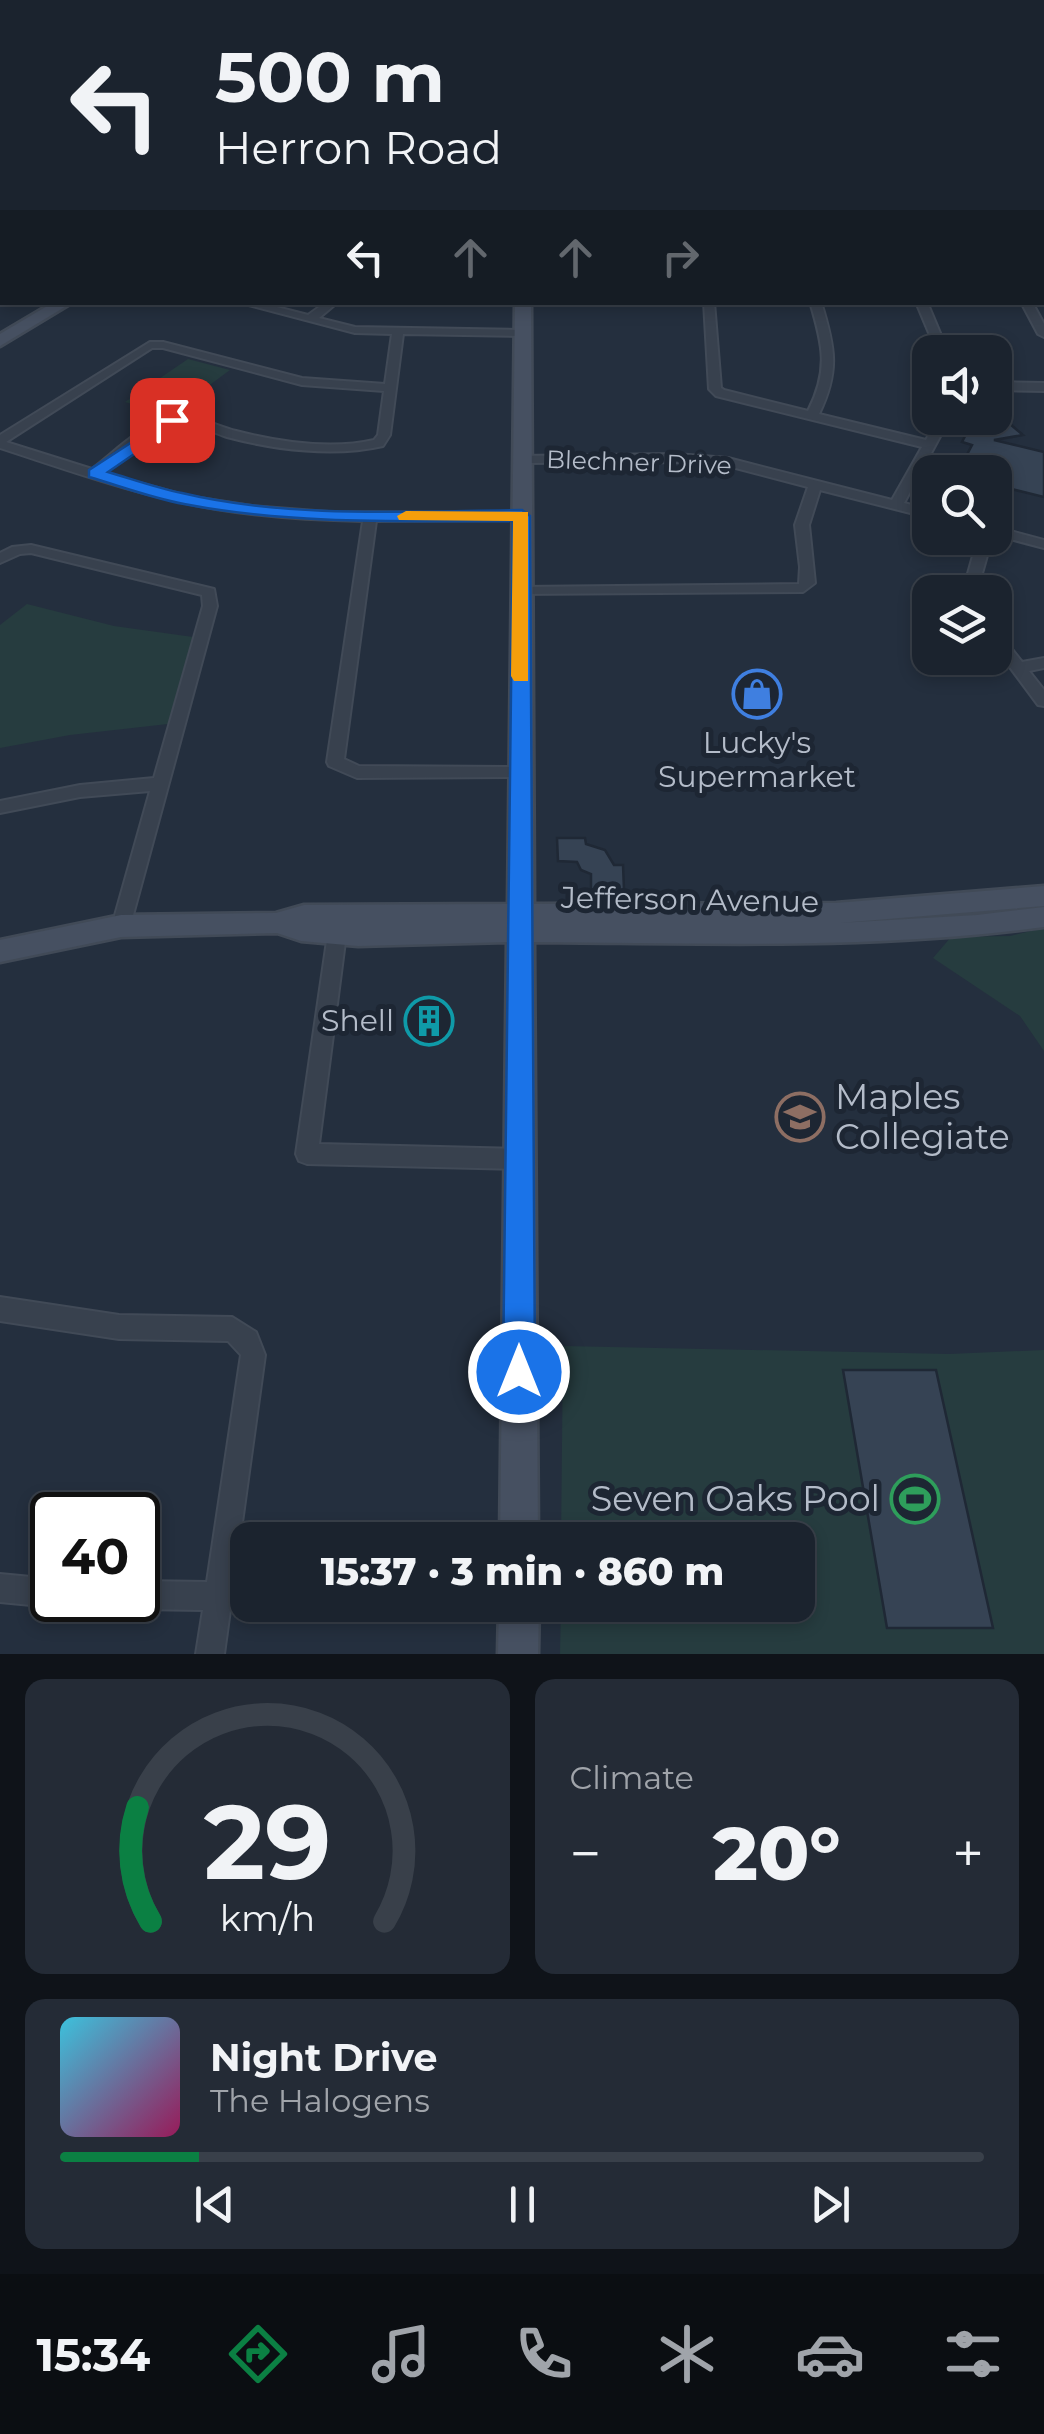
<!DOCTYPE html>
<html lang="en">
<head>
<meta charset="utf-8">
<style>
	:root { --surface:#1b232e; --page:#242b36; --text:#f1f3f6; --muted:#a0a4aa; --line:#39404a; --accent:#0b8043 }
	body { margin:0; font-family:Montserrat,sans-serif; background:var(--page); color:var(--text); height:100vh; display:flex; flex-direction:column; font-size:38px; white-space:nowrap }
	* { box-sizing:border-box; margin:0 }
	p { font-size:32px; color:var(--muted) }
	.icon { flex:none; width:55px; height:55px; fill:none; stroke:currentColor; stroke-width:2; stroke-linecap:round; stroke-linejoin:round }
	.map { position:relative; height:1654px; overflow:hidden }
	.drawer { display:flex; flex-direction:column; gap:25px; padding:25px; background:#0f1319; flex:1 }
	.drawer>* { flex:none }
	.guide { position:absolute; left:0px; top:0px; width:1045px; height:305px; box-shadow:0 5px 15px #0003,0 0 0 2px var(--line); background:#1b232e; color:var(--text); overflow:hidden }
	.tools { position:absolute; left:912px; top:335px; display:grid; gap:20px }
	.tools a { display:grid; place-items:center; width:100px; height:100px; border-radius:20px; background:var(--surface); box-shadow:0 5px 15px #0003,0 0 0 2px var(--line); font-size:50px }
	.speed { position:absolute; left:30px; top:1492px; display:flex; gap:20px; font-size:50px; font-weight:700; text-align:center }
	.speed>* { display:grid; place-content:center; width:130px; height:130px; border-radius:50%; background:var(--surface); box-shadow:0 5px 15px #0003,0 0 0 2px var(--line); line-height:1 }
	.speed .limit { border:5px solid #111; border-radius:15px; background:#fff; color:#111 }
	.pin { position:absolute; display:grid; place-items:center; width:85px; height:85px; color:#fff; margin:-42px; border-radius:20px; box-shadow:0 5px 15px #0006 }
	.me { position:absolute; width:110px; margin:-55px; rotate:0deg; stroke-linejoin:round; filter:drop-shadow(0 0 8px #0008) }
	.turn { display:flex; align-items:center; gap:35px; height:210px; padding:0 50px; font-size:45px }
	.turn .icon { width:130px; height:130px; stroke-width:2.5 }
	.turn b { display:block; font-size:70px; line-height:85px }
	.lanes { display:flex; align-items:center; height:95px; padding:0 50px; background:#0003; justify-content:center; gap:50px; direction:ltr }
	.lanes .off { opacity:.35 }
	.big { font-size:75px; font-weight:800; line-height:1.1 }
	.drawer .card { flex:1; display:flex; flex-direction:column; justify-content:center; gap:15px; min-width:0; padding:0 35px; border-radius:20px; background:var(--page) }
	.drawer .dial { align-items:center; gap:0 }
	.dial svg { height:260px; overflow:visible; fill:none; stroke:var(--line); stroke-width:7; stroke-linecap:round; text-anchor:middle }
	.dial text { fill:var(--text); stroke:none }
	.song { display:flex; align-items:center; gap:30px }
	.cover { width:120px; height:120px; border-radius:15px; background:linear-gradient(135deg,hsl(190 70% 55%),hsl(330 70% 35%)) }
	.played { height:10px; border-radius:5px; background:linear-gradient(90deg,var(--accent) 15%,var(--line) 15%) }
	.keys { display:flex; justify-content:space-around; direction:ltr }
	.heat { display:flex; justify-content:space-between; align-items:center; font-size:55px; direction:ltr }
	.drawer .tiles { flex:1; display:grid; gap:25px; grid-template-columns:1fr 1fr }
	.card:last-child { grid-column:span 2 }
	.trip { position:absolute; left:230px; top:1522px; width:585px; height:100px; border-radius:20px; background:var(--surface); box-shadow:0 5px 15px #0003,0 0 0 2px var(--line); font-weight:800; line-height:100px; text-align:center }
	.tab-bar { display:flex; height:160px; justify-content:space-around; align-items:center; background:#0b0e12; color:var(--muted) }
	.tab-bar .icon { width:70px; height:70px }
	.tab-bar .active { color:var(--accent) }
	.tab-bar b { font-size:45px; color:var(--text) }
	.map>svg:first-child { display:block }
</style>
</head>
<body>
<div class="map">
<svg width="1044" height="1654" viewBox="0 0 1044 1654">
	<rect width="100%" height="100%" fill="#242f3e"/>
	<g fill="#263c3f">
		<polygon points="0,0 248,0 263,2 2,2 0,162"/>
		<path d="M188,359L230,370C186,401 181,418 125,402Z"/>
		<polygon points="27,604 114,626 193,637 168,724 70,735 0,748 0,625"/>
		<polygon points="1044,928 1044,1051 1020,1016 933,958 951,937 1010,936"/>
		<polygon points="563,1346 949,1354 1044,1350 1044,1654 560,1654 561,1605 798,1605 798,1540 561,1540"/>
	</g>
	<g fill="#364354" stroke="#1f2835" stroke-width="2.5">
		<polygon points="989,419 1010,424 1023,435 994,440 1044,452 1044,497 995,485 995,472 965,472 960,468 972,445 962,442 973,421 986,424"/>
		<polygon points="557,838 585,838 586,844 605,850 614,865 623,865 624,890 591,889 591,874 581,870 577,862 558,861"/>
		<polygon points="419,1000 442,1000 439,1041 416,1041"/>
		<polygon points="843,1370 936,1370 993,1628 887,1628"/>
	</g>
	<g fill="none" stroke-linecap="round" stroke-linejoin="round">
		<g stroke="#414a57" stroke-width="4">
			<g id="street">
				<polygon points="0,20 2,20 2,24 0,25"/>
				<rect x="1042" y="176" width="2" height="6"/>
				<path d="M237,302H257L308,315L326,302H338L319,318L355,327L523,330L529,333L523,336L403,334L390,435L383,446C334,457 276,450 227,437C210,432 193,420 175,424C147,430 125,456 103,473L187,496L252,506L329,512L527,513V519L522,520L376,521L344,759L359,766L520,767L528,773L526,777L357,778L329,766L327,762L363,521C313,520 264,517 216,509C142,497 71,471 0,448V435L150,342H163L302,378L385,384L392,334L355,333ZM152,348H163L302,385L384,391L378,435L374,440C331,450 279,442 236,431C213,425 193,412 169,418C139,426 116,451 92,469L6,442Z"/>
				<path d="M704,302H714L721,388L724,390L808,411C829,370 823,345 810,302H821C835,347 840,371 819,414L926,440L938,418H950L904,503L930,510V518L820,490L809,525L815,583L803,592L516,594V588L521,587L799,584L800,567L795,525L808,487L728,466L676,462L522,463L516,459L518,456L676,454L728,458L892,500L922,447L716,396L709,389Z"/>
				<polygon points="916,302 927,302 948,352 937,352"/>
				<polygon points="1021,302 1032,302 1044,324 1044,337 1038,334"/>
				<polygon points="995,382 1044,383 1044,391 995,390"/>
				<polygon points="995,527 1044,540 1044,548 995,535"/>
				<polygon points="978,538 992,538 981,577 984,592 970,592 967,577"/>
				<polygon points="31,545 214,589 217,606 130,926 128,931 114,931 112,926 150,791 80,797 0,813 0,801 80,785 154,778 203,606 202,595 31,553 20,554 0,563 0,553 12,547"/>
				<polygon points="995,632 1000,634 1022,662 1044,658 1044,668 1029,671 1044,690 1044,706 1038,705 995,647"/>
				<polygon points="337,927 344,929 346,934 319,1144 520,1149 528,1152 531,1159 528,1166 520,1169 307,1164 299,1161 296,1154 328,934 330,929"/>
				<polygon points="0,1297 119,1315 232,1317 256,1332 265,1355 224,1654 196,1654 203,1610 138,1609 128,1605 126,1600 138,1600 138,1581 207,1582 241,1355 228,1341 119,1339 0,1321"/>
				<polygon points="0,1574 52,1579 52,1600 63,1600 62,1603 52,1607 0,1602"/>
			</g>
		</g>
		<g stroke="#414a57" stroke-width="5">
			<g id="secondary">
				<rect x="1042" y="78" width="2" height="6"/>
				<polygon points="2,154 2,162 0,163 0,155"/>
				<rect x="0" y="230" width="2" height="8"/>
				<rect x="1042" y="238" width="2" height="8"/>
				<polygon points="54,302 73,302 0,346 0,334"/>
				<path d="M515,302H531L534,904L836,903L1044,886V906L839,923L977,915L1044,907V927C874,950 705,943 534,942L538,1540H500L507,942L358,946L301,941L277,933L121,937L0,962V940L121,915L276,913L304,905L508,904Z"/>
				<polygon points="499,1605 539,1605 538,1654 498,1654"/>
			</g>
		</g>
		<use href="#street" fill="#38414e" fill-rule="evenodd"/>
		<use href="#secondary" fill="#465061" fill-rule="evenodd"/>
	</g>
	<path fill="#1a73e8" stroke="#114b97" stroke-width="2.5" d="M172,416L180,420L178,424L108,472C132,479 157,488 182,493C291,519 411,511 522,510L530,516L535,1372L530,1384L519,1388L508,1384L503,1372L513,521C404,521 292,525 184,504C152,498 120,486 89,477V470Z"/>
	<polygon fill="#f59e0b" points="406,511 528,512 528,681 514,681 511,676 513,521 399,520 397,516"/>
	<defs>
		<g id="shop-ring" transform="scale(2.5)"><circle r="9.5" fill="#1d2633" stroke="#3f7fe0" stroke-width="1.5"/><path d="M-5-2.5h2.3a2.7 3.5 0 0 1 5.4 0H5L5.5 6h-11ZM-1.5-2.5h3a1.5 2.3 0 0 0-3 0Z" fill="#3f7fe0"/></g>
		<g id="building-ring" transform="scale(2.5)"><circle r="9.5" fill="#1d2633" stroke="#0f9aa8" stroke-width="1.5"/><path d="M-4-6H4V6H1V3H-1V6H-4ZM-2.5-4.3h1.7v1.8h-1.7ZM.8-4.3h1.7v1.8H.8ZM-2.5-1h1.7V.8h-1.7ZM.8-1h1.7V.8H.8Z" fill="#0f9aa8"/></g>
		<g id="school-ring" transform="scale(2.5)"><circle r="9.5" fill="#1d2633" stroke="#8d6e63" stroke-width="1.5"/><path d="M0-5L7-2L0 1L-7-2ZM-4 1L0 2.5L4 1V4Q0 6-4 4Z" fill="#8d6e63"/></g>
		<g id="stadium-ring" transform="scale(2.5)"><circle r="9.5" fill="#1d2633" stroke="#2e9e5b" stroke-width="1.5"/><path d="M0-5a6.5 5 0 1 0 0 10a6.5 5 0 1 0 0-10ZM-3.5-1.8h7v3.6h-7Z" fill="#2e9e5b"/></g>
	</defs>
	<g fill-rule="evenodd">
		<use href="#shop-ring" x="757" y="694"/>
		<use href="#building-ring" x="429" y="1021"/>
		<use href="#school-ring" x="800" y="1117"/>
		<use href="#stadium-ring" x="915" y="1499"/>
	</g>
	<g text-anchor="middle" stroke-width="10" stroke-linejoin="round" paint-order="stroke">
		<g font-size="25" fill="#b4bcc9" stroke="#1d2633">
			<text transform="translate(639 462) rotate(2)" y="9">Blechner Drive</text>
		</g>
		<g font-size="30" fill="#b4bcc9" stroke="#1d2633">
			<text x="757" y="753">Lucky's<tspan x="757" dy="34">Supermarket</tspan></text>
			<text x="394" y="1031" text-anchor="end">Shell</text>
		</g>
		<g font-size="30" fill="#b4bcc9" stroke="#1d2633">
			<text transform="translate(690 900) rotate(1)" y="10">Jefferson Avenue</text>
		</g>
		<g font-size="35" fill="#b4bcc9" stroke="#1d2633" text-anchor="start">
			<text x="835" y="1109">Maples<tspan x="835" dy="40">Collegiate</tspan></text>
			<text x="880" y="1511" text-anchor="end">Seven Oaks Pool</text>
		</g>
	</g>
</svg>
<div class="tools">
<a><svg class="icon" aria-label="sound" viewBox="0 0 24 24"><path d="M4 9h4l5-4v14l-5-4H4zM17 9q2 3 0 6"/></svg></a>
<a><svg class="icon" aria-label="search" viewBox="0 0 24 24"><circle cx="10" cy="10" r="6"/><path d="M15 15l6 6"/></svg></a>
<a><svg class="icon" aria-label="layers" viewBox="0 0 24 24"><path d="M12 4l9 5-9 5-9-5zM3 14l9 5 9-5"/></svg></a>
</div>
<div class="speed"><div class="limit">40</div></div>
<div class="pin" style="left:172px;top:420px;background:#d93025"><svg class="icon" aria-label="arrive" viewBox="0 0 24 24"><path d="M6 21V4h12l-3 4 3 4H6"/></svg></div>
<svg class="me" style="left:519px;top:1372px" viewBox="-20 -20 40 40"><circle r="17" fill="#1a73e8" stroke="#fff" stroke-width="3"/><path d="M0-11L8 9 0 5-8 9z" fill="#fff"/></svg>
<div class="trip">15:37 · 3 min · 860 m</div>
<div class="guide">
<div class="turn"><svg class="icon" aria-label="left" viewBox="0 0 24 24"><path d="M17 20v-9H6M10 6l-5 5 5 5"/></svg><div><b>500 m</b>Herron Road</div></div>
<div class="lanes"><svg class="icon" aria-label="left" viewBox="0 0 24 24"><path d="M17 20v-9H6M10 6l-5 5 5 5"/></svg><svg class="icon off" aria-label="ahead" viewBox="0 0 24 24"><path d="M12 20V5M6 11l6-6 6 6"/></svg><svg class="icon off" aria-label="ahead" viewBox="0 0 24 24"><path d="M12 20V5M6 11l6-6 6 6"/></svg><svg class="icon off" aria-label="right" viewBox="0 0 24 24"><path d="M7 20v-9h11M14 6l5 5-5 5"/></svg></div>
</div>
</div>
<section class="drawer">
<div class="tiles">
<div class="card dial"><svg viewBox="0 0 100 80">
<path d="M14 69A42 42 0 1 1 86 69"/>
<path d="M14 69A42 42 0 0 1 10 34" stroke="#0b8043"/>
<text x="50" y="56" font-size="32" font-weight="700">29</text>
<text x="50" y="72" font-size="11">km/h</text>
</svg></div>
<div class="card"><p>Climate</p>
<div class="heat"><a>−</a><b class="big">20°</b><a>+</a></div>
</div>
<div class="card">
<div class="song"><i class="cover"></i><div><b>Night Drive</b><p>The Halogens</p></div></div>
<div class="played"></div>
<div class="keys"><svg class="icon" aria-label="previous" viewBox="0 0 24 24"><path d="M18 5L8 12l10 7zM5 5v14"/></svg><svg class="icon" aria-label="pause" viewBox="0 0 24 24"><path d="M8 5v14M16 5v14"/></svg><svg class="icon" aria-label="next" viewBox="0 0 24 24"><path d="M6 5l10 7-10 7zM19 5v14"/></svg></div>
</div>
</div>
</section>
<nav class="tab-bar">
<b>15:34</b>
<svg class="icon active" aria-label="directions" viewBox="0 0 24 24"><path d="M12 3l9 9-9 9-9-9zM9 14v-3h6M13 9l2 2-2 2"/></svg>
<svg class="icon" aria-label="music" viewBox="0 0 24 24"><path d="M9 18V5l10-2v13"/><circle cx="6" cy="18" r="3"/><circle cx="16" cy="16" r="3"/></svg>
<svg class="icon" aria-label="phone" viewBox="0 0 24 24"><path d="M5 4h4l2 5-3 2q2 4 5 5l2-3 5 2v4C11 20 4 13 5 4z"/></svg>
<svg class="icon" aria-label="climate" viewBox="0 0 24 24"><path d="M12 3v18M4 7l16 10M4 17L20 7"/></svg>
<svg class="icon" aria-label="car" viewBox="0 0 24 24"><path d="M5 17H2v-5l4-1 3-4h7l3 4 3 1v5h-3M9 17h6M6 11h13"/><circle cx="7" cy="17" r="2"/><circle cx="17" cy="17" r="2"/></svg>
<svg class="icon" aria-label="filters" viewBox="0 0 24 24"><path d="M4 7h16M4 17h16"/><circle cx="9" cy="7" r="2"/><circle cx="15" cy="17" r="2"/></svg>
</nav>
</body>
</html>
